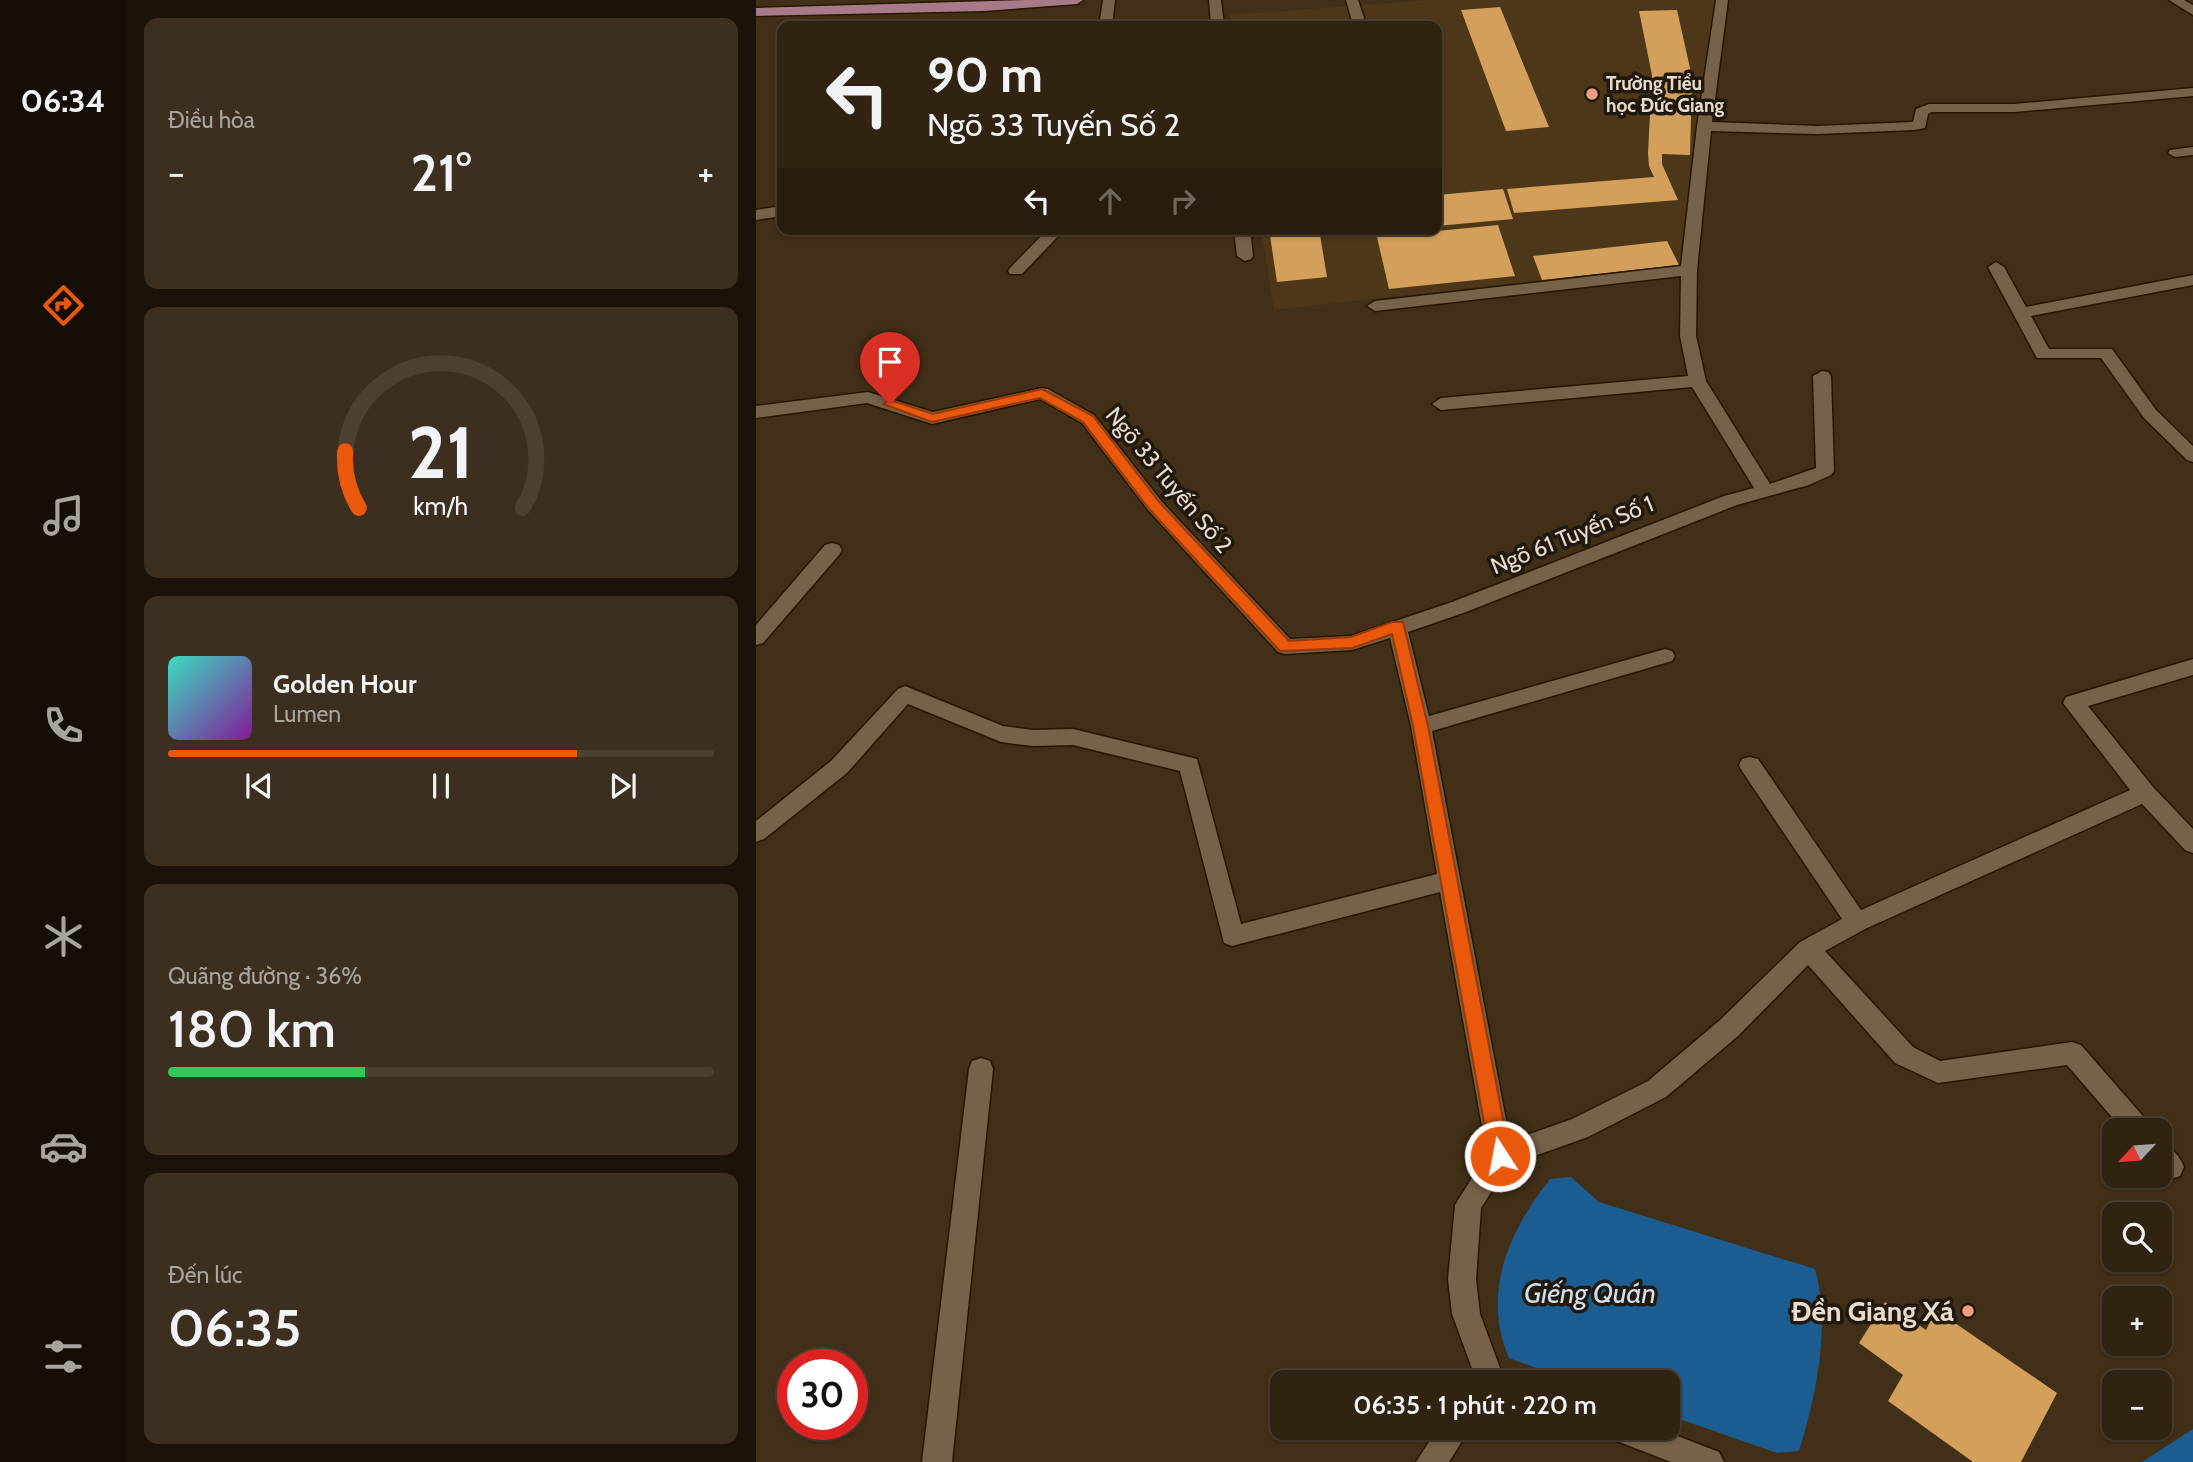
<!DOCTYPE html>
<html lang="vi">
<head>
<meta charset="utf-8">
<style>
	:root { --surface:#312311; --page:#3d2f1f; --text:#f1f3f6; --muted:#a8a49f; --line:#4c4031; --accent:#ea580c }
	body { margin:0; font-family:Cabin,sans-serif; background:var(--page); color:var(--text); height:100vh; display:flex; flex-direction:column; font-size:26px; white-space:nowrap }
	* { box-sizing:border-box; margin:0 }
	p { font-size:23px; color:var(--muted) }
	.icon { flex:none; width:38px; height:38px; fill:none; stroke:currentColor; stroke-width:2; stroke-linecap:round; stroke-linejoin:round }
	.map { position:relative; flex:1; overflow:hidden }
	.drawer { display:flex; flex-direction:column; gap:18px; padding:18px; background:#1b1309; width:630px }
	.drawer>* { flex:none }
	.top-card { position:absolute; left:21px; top:21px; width:665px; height:214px; border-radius:14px; box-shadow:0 2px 5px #0004,0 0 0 2px var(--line); background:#312311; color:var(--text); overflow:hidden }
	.needle { width:46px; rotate:244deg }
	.tools { position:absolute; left:1346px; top:1118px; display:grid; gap:14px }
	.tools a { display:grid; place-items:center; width:70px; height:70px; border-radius:14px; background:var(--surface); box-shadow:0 2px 5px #0004,0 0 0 2px var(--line); font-size:35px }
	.speed { position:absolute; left:21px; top:1349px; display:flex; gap:14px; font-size:35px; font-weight:700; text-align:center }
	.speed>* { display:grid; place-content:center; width:91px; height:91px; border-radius:50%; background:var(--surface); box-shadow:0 2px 5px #0004,0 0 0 2px var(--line); line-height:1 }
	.speed .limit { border:10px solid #d22; background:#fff; color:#111 }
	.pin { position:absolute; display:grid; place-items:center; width:60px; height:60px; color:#fff; margin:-72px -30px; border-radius:50% 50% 50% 0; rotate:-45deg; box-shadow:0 0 7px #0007 }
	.pin .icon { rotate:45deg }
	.me { position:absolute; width:77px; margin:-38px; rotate:349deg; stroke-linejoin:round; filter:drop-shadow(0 0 5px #0008) }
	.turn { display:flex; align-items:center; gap:24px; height:147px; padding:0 35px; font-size:32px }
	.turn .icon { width:91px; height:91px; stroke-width:2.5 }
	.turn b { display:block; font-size:49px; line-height:60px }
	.lanes { display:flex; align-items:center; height:66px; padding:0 35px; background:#0003; justify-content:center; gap:35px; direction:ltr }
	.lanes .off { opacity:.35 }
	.big { font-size:52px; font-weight:600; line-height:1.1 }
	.drawer .card { flex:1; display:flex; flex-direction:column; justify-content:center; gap:10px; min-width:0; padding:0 24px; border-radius:14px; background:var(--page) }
	.drawer .dial { align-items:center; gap:0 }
	.dial svg { height:182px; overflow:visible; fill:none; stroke:var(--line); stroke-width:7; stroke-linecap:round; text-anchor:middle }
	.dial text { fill:var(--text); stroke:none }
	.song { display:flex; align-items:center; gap:21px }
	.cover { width:84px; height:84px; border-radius:10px; background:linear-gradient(135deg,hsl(170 70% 55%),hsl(290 70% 35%)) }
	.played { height:7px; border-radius:4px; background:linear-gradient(90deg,var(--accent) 75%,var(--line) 75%) }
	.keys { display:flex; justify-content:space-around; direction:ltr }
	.heat { display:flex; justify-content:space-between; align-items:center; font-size:38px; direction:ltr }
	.charge { height:10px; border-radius:5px; background:linear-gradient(90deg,#34c759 36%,var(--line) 0) }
	.trip { position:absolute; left:514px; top:1370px; width:410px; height:70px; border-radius:14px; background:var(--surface); box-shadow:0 2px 5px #0004,0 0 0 2px var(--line); font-weight:600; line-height:70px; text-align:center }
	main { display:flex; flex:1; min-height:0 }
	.dock { display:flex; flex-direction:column; width:126px; justify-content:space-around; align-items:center; background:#140e07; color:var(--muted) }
	.dock .icon { width:49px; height:49px }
	.dock .selected { color:var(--accent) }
	.dock b { font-size:32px; color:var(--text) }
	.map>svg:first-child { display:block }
</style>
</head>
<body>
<main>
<nav class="dock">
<b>06:34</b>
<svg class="icon selected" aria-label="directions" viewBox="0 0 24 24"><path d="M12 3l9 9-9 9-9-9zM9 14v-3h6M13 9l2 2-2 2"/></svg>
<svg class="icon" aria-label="music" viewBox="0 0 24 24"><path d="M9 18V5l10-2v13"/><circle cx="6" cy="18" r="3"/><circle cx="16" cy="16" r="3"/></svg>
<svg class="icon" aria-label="phone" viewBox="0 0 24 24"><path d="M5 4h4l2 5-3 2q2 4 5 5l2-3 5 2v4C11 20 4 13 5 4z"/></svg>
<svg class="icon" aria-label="climate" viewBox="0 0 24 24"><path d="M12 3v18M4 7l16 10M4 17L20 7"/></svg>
<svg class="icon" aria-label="car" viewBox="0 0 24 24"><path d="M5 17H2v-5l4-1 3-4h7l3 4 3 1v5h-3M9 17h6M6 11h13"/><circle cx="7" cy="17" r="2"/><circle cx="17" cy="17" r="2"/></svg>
<svg class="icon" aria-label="filters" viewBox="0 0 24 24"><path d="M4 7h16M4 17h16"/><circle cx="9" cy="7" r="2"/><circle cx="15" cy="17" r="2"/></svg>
</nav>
<section class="drawer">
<div class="card"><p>Điều hòa</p>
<div class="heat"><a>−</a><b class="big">21°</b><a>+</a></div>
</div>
<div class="card dial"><svg viewBox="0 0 100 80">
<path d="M14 69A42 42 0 1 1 86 69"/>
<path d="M14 69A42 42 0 0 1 8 44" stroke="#ea580c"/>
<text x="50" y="56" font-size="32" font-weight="700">21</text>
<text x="50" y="72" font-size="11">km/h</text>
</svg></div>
<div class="card">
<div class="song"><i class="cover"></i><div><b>Golden Hour</b><p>Lumen</p></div></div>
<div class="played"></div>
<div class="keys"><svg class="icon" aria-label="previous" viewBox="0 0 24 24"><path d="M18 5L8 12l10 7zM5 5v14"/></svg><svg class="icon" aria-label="pause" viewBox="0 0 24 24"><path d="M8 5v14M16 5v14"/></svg><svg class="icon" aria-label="next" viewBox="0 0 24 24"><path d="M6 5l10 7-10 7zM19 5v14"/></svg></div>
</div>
<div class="card"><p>Quãng đường · 36%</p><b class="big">180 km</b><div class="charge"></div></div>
<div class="card"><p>Đến lúc</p><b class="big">06:35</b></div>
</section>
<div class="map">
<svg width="1437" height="1462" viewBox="0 0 1437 1462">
	<rect width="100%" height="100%" fill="#412f17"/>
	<polygon fill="#4d3718" points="674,0 959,0 923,265 518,310 505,229 681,229 681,26 475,26 473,15"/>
	<g fill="#1b5d90">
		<path d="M815,1177L843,1202L1059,1269C1075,1325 1060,1397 1043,1451L1021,1453L912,1415V1382H819L753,1358C725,1293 753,1231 794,1179Z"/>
		<polygon points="1437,1429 1437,1462 1386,1462"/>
	</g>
	<g fill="#d3a05c">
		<polygon points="744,7 793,127 750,131 705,10"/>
		<polygon points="921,10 936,77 934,155 906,154 906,164 922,200 758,213 751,189 898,177 893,166 892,153 896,75 883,11"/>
		<polygon points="747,189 757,219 681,226 681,195"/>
		<polygon points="742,225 759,276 633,289 621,237"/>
		<polygon points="513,229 563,229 571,277 521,282"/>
		<polygon points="911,241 923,265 786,280 777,256"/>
		<polygon points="1129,1302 1170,1330 1180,1310 1301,1393 1265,1462 1217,1462 1132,1401 1147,1375 1103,1343"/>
	</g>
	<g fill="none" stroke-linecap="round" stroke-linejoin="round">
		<g stroke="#271600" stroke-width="3">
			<g id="minor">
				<polygon points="347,0 359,0 356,26 343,26"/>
				<polygon points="453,0 465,0 468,26 455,26"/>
				<polygon points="590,0 602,0 608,18 606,21 596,21"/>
				<polygon points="960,0 972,0 956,122 1062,126 1157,122 1160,109 1173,104 1258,104 1437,88 1437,96 1258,112 1176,112 1172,114 1169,128 1158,130 1062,134 955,131 941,270 940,336 950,381 1014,484 1060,468 1057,376 1066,371 1072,372 1075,376 1078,471 1075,475 1053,485 981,505 710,612 652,632 673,716 909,649 916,651 919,656 916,661 676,731 754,1141 816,1119 892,1081 964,1020 1044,942 1086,919 986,771 983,765 986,759 994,757 1002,759 1105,910 1374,790 1307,703 1310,697 1437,659 1437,675 1332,706 1397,787 1437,829 1437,853 1429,850 1386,804 1109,929 1069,951 1157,1047 1184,1061 1316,1042 1325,1045 1392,1122 1396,1130 1367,1130 1311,1065 1182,1083 1139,1063 1052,965 982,1036 910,1097 832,1137 753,1165 725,1208 720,1279 724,1314 744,1368 753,1372 757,1382 721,1382 696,1314 692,1279 699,1205 731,1154 684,892 476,946 468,943 424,771 317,745 277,746 245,742 152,704 91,773 8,839 0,842 0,821 75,761 142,689 149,686 247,726 277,730 317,729 441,759 485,924 681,874 655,726 634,638 596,650 529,654 522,652 392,510 326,423 284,399 176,424 111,403 0,418 0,406 112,392 177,412 286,388 292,389 338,415 406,502 534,639 595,636 696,602 968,496 998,488 936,387 685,410 676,404 685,398 932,376 924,336 925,276 619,311 611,306 619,301 925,266 941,126"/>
				<polygon points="1413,0 1428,0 1437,5 1437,15"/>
				<polygon points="1437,147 1437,155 1419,157 1412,153 1414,150"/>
				<polygon points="26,206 26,216 0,220 0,210"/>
				<polygon points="292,229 309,229 266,274 254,274 252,271 254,268"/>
				<polygon points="478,229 494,229 497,256 495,259 489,261 481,256"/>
				<polygon points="1240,262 1248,267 1270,307 1437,275 1437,285 1275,316 1293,349 1356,349 1400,410 1437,446 1437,462 1431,460 1388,418 1345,358 1281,358 1232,267"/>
				<polygon points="76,543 83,545 86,550 83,555 7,643 0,645 0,625 69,545"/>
				<polygon points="225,1058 234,1061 237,1069 196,1462 166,1462 213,1069 216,1061"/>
				<path d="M1404,1142C1416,1147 1423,1155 1428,1167L1424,1176L1415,1179L1404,1173Z"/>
				<polygon points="682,1428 714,1428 693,1462 660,1462"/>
				<polygon points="849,1428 901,1428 963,1452 968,1462 915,1462 853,1438"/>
			</g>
		</g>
		<g stroke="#271600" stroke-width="3">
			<polygon id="major" points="269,0 327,0 321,4 228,11 0,16 0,8"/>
		</g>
		<use href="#minor" fill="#766249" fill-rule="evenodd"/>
		<use href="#major" fill="#a87a89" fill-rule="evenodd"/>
	</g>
	<polygon fill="#ea580c" stroke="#983908" stroke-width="2" points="286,389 337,416 404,503 533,641 595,637 636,622 647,622 672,726 754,1156 751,1162 744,1165 737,1162 734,1156 657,726 636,634 596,648 524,651 394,510 327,422 284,398 176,422 127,404 134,400 177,414"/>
	<g fill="#f3a082" stroke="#21190e" stroke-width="2.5">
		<circle cx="836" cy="94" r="7"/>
		<circle cx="1212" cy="1311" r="7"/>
	</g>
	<g text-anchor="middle" stroke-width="7" stroke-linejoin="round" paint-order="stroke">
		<g font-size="19" font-weight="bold" fill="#e8dcce" stroke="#21190e" text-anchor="start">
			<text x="850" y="90">Trường Tiểu<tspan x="850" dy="22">học Đức Giang</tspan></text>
		</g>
		<g font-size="23" fill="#e8dcce" stroke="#21190e">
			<text transform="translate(413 480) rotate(50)" y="8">Ngõ 33 Tuyến Số 2</text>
			<text transform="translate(816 535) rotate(-22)" y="8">Ngõ 61 Tuyến Số 1</text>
		</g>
		<g font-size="28" font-style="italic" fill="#d0e0ef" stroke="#21190e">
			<text x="834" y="1303">Giếng Quán</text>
		</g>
		<g font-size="28" font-weight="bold" fill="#e8dcce" stroke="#21190e" text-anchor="end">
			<text x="1198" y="1321">Đền Giang Xá</text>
		</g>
	</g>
</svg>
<div class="tools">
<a><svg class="needle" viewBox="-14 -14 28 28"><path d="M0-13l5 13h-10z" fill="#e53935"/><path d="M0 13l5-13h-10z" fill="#a8a49f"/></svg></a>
<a><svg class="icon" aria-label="search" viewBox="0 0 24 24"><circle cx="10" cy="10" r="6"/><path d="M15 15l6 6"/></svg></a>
<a>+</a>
<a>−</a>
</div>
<div class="speed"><div class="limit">30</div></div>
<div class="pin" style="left:134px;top:404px;background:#d93025"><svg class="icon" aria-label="arrive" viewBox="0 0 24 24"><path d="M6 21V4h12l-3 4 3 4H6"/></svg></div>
<svg class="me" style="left:744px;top:1156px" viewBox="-20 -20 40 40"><circle r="17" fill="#ea580c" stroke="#fff" stroke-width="3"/><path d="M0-11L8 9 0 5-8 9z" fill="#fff"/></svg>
<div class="trip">06:35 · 1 phút · 220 m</div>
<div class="top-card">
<div class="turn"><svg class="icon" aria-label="left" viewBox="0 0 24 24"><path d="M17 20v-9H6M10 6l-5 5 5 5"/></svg><div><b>90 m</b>Ngõ 33 Tuyến Số 2</div></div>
<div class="lanes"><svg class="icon" aria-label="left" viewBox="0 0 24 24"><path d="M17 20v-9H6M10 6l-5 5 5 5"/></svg><svg class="icon off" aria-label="ahead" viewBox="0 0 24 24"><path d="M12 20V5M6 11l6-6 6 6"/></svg><svg class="icon off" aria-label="right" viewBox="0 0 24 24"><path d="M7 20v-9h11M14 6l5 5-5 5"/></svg></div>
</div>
</div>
</main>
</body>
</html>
